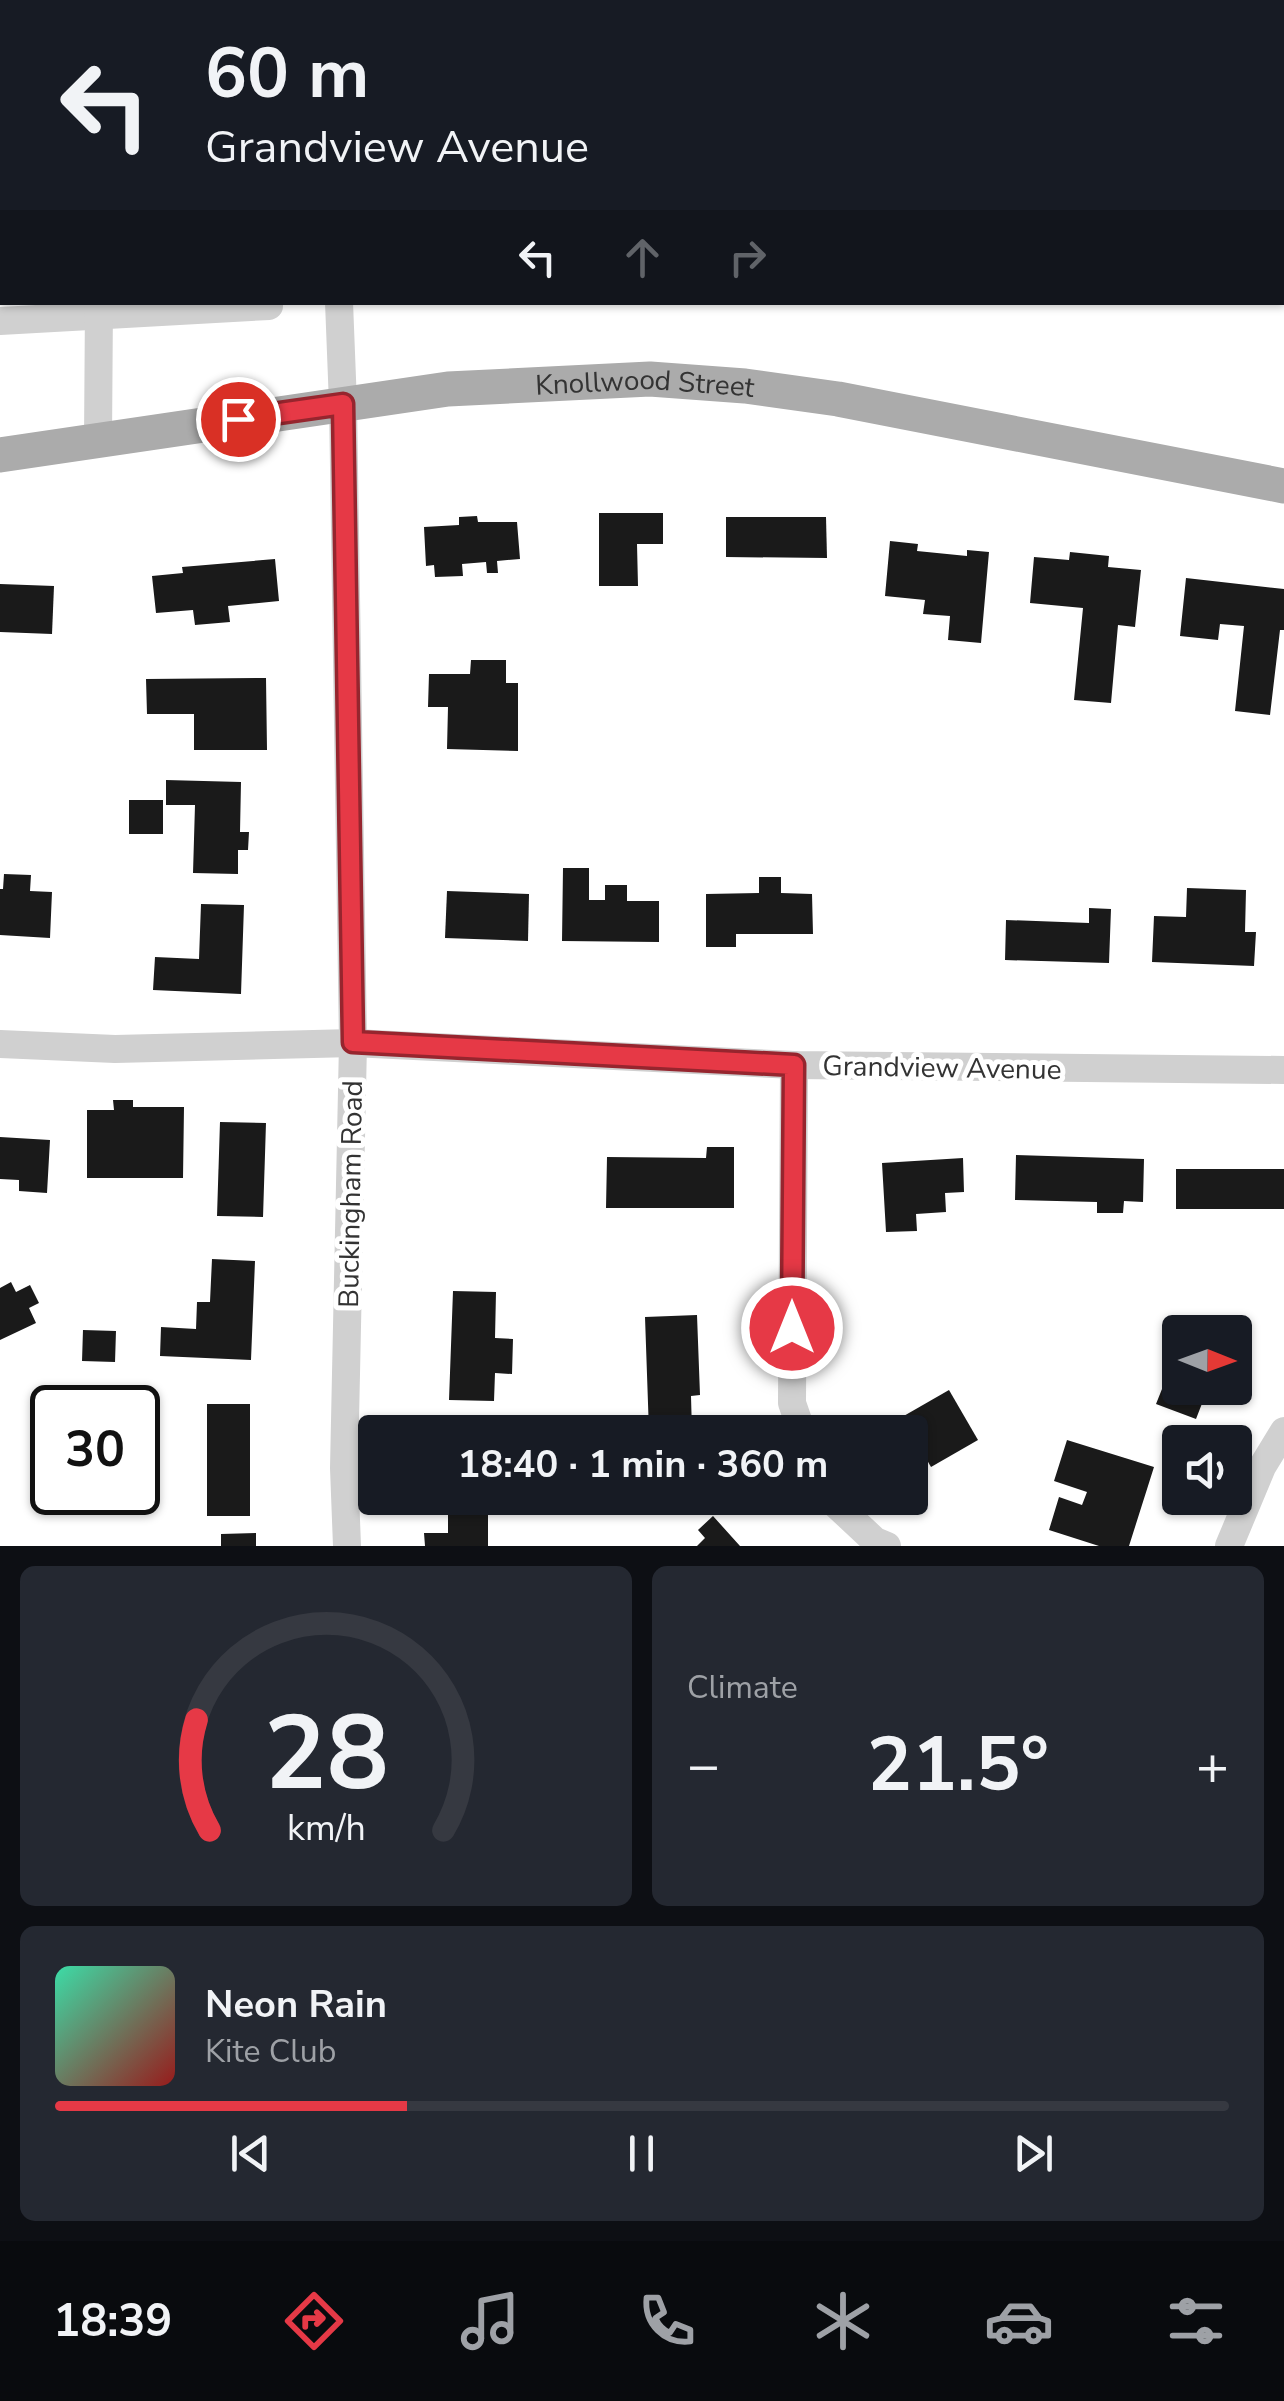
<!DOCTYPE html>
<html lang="en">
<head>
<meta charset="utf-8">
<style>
	:root { --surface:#171b24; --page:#242831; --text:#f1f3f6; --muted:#9ea1a6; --line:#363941; --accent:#e63946 }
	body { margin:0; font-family:"Nunito Sans",sans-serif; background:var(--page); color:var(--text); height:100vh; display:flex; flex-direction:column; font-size:38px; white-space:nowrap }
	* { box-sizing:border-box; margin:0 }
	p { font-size:32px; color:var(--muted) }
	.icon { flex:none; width:55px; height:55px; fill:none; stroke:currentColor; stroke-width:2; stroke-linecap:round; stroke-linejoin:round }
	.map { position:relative; height:1546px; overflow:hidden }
	.drawer { display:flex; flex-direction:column; gap:20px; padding:20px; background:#0d0f14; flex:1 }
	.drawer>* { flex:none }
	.guide { position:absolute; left:0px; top:0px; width:1285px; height:305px; box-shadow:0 2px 8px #0004; background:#171b24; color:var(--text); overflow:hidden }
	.needle { width:65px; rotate:91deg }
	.buttons { position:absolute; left:1162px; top:1315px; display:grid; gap:20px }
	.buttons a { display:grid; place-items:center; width:90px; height:90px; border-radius:10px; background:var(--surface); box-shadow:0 2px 8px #0004; font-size:50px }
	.speed { position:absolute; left:30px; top:1385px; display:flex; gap:20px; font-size:50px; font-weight:700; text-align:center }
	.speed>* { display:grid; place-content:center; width:130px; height:130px; border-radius:50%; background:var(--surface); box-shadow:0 2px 8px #0004; line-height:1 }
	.speed .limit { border:5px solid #111; border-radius:15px; background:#fff; color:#111 }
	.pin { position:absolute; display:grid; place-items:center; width:85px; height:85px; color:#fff; margin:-42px; border:5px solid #fff; border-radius:50%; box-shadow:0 2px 10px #0007 }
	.me { position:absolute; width:110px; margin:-55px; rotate:0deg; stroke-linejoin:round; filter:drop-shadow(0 0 8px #0008) }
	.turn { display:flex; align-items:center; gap:35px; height:210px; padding:0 40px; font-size:45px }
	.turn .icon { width:130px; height:130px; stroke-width:2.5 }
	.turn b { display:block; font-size:70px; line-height:85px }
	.lanes { display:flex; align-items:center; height:95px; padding:0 40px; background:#0003; justify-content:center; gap:50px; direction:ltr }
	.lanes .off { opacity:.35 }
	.big { font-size:75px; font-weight:700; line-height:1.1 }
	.drawer .widget { flex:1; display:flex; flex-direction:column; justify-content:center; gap:15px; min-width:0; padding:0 35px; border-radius:15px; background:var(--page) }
	.drawer .dial { align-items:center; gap:0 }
	.dial svg { height:260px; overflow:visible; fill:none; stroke:var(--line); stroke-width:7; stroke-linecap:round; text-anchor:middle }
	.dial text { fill:var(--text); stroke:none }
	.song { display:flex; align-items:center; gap:30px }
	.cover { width:120px; height:120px; border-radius:15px; background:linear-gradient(135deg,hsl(160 70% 55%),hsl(0 70% 35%)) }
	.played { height:10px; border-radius:5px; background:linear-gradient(90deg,var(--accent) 30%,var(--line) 30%) }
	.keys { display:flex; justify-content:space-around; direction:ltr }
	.heat { display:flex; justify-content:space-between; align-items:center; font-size:55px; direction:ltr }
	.drawer .tiles { flex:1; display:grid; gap:20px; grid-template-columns:1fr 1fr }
	.widget:last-child { grid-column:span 2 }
	.trip { position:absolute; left:358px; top:1415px; width:570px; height:100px; border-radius:10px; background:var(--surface); box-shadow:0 2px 8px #0004; font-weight:700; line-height:100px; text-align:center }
	.menu { display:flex; height:160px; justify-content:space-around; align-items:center; background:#090b0e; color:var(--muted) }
	.menu .icon { width:70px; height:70px }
	.menu .active { color:var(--accent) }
	.menu b { font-size:45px; color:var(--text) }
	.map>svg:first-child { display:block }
</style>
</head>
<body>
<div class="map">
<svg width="1284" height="1546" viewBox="0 0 1284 1546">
	<rect width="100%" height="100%" fill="#fff"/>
	<g fill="#1a1a1a">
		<polygon points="599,513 663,513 663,544 637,544 638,586 599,586"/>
		<polygon points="477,516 478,522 517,522 520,559 497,561 498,573 487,573 486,562 462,564 463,576 435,577 434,565 426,566 424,527 459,525 459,517"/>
		<polygon points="726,517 826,517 827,558 726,557"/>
		<polygon points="890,541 918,544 917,551 967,556 967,550 989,552 981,643 948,640 950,616 923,614 925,600 885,596"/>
		<polygon points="1070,552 1109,556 1108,567 1141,570 1135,627 1118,625 1111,703 1074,700 1083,608 1030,603 1034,557 1069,560"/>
		<polygon points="275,559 279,601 228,606 230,622 195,625 193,610 156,613 152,576 183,573 182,567"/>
		<polygon points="1186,578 1284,589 1284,630 1280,630 1270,715 1235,711 1244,626 1220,624 1218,640 1180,636"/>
		<polygon points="0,584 54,586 52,634 0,632"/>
		<polygon points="471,660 506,660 506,683 518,683 518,751 447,749 448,707 428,707 429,674 470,674"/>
		<polygon points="266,678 267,750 194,750 194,714 147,714 146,679"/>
		<polygon points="166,780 241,782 240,832 249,832 248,850 238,850 238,874 193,873 195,805 166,805"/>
		<rect x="129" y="800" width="34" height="34"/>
		<polygon points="563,868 589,868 589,900 605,900 605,885 627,885 627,901 659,901 659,942 562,941"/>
		<polygon points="4,874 31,875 30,891 52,892 50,938 0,935 0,889 3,889"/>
		<polygon points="759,877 781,877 781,893 812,894 813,934 736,934 736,947 706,947 706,894 759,893"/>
		<polygon points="1187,888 1246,890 1245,932 1256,932 1254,966 1152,962 1154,916 1186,917"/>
		<polygon points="447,891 529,894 528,941 445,938"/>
		<polygon points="201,904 244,905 241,994 153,990 155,957 199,959"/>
		<polygon points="1089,908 1111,909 1109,963 1005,960 1006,920 1089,923"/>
		<polygon points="113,1100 133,1100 133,1107 184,1107 183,1178 87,1178 87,1110 114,1110"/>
		<polygon points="220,1122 266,1123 263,1217 217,1216"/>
		<polygon points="0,1137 50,1140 47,1193 19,1191 19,1180 0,1179"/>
		<polygon points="707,1147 734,1147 734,1208 606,1208 607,1157 706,1158"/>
		<polygon points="1016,1155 1144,1159 1143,1202 1124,1201 1123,1213 1097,1213 1097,1202 1015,1200"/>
		<polygon points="963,1158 964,1192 945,1193 946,1212 916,1214 917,1231 886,1232 882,1163"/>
		<rect x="1176" y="1169" width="108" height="40"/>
		<polygon points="212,1259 255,1261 251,1360 160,1356 161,1327 196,1329 197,1302 210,1302"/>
		<polygon points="11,1282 16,1292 30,1285 39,1303 29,1308 36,1323 0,1340 0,1288"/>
		<polygon points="453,1291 496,1292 495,1338 513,1339 512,1374 495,1373 494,1401 449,1400"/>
		<polygon points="697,1315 700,1395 691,1396 692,1432 649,1432 645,1317"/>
		<polygon points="1188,1323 1213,1332 1184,1332"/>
		<polygon points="83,1330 116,1331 115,1362 82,1361"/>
		<polygon points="1180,1344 1180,1388 1208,1388 1196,1419 1156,1404"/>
		<polygon points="949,1390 978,1440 931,1467 902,1417"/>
		<rect x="207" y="1404" width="43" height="112"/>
		<polygon points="1067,1440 1154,1467 1129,1546 1099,1546 1049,1530 1059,1497 1082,1505 1087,1492 1054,1481"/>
		<polygon points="448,1498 488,1498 488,1546 425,1546 424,1533 448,1533"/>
		<polygon points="713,1516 740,1546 697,1546 705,1538 698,1530"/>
		<polygon points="256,1533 256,1546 221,1546 221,1534"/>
	</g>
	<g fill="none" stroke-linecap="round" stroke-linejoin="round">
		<g stroke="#d0d0d0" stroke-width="28">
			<polyline points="94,0 94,2"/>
			<polyline points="333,0 333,2"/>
			<polyline points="0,74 2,74"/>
			<polyline points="339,302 343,404 353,1043 344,1468 347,1546"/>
			<polyline points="0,321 269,306 269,302"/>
			<polyline points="98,440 99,302"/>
			<polyline points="0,1044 115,1049 353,1043 794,1065 1284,1070"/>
			<polyline points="794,1065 792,1403 802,1432"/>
			<polyline points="829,1498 875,1541 887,1546"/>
			<polyline points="1229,1546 1262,1467 1284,1431"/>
		</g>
		<path stroke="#ababab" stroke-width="35" id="s1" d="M0,455L448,389L650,379L745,386L838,399L1284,486"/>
	</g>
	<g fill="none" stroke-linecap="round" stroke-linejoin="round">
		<g stroke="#96252e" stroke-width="25">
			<polyline id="route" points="238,419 343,404 353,1042 794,1065 792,1328"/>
		</g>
		<use href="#route" stroke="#e63946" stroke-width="18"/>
	</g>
	<g text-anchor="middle" stroke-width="10" stroke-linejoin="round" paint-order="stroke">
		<g font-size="28" fill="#333" stroke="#fff">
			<text dy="10" stroke="none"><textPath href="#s1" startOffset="650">Knollwood Street</textPath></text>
			<text transform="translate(942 1067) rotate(1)" y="10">Grandview Avenue</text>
			<text transform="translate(350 1194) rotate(-89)" y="10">Buckingham Road</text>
		</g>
	</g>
</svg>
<div class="buttons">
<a><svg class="needle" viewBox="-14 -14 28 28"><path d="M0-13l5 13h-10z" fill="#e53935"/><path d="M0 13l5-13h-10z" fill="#9ea1a6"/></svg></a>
<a><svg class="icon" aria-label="sound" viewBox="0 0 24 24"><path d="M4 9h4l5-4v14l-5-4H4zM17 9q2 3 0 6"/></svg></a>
</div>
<div class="speed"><div class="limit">30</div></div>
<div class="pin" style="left:238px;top:419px;background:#d93025"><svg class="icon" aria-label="arrive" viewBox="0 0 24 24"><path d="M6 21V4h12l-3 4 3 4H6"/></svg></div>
<svg class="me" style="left:792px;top:1328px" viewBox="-20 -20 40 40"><circle r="17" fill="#e63946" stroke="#fff" stroke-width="3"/><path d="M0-11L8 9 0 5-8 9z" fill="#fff"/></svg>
<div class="trip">18:40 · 1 min · 360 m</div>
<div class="guide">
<div class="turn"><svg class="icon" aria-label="left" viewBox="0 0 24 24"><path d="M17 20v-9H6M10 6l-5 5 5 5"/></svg><div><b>60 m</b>Grandview Avenue</div></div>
<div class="lanes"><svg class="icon" aria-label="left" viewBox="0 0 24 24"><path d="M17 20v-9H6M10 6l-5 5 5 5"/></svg><svg class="icon off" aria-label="ahead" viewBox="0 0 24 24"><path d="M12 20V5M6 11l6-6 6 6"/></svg><svg class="icon off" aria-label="right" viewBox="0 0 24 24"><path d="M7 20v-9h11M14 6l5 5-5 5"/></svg></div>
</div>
</div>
<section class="drawer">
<div class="tiles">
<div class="widget dial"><svg viewBox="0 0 100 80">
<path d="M14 69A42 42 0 1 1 86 69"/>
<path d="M14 69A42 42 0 0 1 10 35" stroke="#e63946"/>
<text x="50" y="56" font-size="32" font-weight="700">28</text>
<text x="50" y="72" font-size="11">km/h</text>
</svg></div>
<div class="widget"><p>Climate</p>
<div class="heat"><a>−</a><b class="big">21.5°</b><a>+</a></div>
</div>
<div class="widget">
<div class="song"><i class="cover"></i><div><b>Neon Rain</b><p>Kite Club</p></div></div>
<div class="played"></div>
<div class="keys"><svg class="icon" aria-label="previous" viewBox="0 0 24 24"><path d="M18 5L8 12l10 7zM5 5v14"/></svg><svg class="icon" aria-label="pause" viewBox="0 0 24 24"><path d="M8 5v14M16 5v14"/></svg><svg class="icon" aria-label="next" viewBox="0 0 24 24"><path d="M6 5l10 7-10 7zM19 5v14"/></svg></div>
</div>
</div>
</section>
<nav class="menu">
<b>18:39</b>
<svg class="icon active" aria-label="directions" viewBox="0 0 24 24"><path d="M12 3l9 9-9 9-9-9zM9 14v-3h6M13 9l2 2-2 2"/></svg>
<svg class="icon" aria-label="music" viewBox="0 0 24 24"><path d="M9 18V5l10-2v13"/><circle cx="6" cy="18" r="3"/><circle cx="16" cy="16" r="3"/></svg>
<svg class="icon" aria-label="phone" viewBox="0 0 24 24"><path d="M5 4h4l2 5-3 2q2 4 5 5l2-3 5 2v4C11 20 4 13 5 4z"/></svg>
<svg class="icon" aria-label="climate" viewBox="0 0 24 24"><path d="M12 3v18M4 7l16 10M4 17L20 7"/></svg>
<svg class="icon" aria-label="car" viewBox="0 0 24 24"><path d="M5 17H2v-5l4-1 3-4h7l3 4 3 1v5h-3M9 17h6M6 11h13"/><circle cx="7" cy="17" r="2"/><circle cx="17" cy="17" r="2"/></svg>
<svg class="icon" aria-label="filters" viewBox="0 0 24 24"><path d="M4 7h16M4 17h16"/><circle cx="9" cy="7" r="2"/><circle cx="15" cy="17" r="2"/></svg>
</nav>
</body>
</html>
